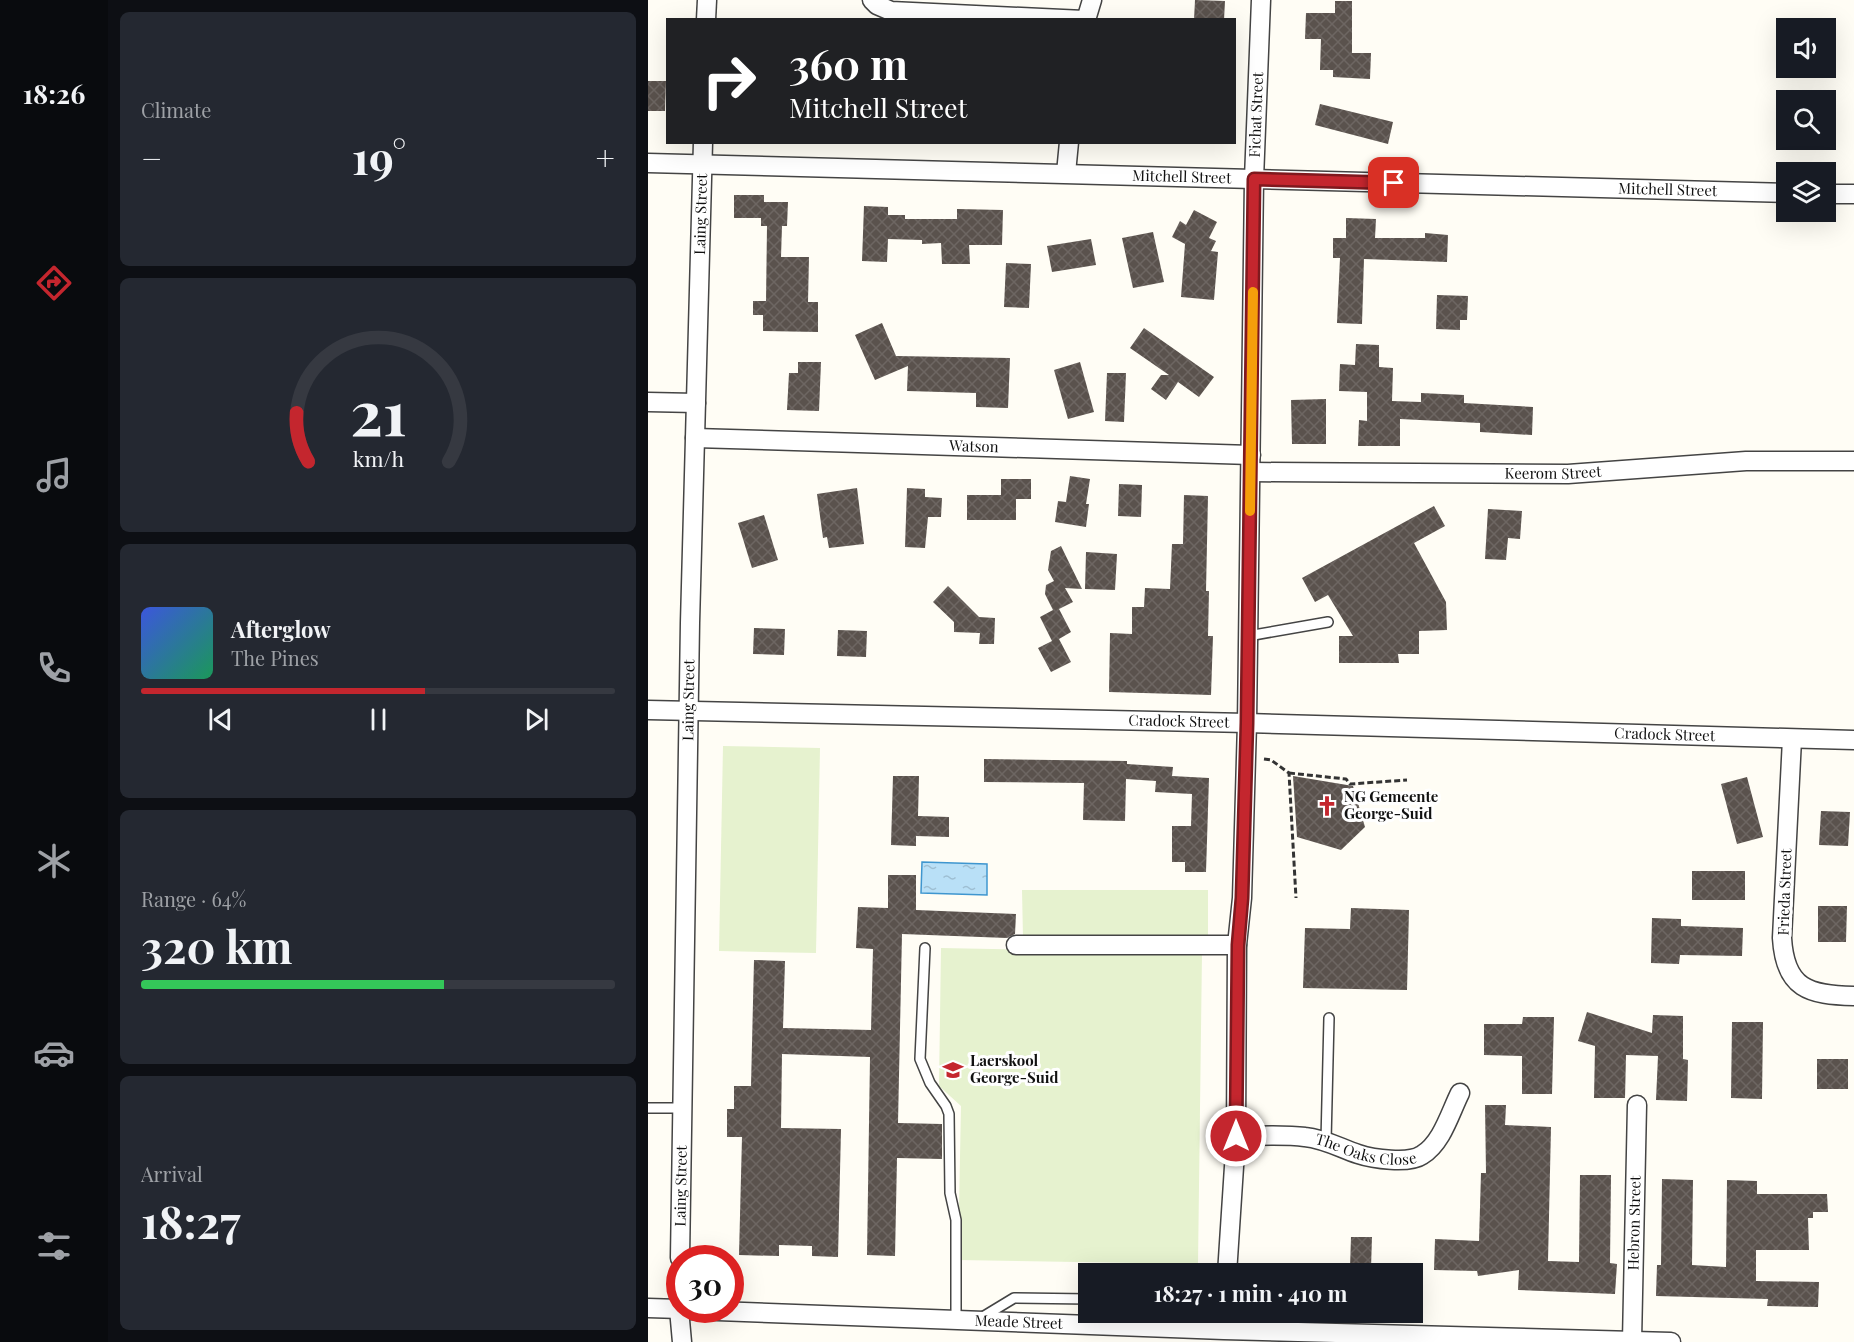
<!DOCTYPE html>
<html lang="en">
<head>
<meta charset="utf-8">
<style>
	:root { --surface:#171b24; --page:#242831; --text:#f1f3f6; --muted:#9ea1a6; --line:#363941; --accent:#c4262e }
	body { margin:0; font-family:"Playfair Display",serif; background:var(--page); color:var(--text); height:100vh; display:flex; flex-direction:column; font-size:22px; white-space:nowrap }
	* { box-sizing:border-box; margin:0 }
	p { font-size:20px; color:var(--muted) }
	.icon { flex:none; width:33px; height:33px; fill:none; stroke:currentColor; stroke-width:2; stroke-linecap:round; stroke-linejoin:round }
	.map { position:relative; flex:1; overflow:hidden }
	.side { display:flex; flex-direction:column; gap:12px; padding:12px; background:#0d0f14; width:540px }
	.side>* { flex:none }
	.top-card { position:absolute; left:18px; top:18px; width:570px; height:126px; border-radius:0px; box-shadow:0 6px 24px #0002; background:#202124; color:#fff; overflow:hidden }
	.buttons { position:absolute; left:1128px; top:18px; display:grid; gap:12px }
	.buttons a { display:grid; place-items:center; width:60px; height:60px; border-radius:0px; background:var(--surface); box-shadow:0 6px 24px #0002; font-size:30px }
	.speed { position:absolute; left:18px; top:1245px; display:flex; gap:12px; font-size:30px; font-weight:700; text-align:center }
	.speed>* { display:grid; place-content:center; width:78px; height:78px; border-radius:50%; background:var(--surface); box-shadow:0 6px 24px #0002; line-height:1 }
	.speed .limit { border:9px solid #d22; background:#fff; color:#111 }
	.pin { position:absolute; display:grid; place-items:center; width:51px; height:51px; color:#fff; margin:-26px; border-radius:12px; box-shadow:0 3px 9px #0006 }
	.me { position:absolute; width:66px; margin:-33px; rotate:0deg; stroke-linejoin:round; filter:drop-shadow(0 0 4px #0008) }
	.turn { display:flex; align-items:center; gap:21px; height:126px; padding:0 24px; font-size:27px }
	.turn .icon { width:78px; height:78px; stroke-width:2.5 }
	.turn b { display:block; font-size:42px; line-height:51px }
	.big { font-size:45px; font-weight:700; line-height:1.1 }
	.side .tile { flex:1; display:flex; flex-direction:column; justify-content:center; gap:9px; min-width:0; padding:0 21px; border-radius:9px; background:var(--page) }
	.side .dial { align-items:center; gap:0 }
	.dial svg { height:156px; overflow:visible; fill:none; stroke:var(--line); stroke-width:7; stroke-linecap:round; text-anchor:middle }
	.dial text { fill:var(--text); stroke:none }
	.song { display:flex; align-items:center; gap:18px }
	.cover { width:72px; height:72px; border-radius:9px; background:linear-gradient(135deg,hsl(230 70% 55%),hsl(150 70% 35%)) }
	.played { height:6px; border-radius:3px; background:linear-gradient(90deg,var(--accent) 60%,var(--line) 60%) }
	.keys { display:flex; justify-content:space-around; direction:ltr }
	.heat { display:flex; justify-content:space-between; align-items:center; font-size:33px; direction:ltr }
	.charge { height:9px; border-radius:4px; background:linear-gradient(90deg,#34c759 64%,var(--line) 0) }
	.trip { position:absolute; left:430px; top:1263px; width:345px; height:60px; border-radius:0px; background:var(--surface); box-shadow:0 6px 24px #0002; font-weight:700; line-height:60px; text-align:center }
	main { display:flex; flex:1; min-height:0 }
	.tabs { display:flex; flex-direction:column; width:108px; justify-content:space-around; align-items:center; background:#090b0e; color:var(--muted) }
	.tabs .icon { width:42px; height:42px }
	.tabs .selected { color:var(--accent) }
	.tabs b { font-size:27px; color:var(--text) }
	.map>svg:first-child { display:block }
</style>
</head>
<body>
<main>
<nav class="tabs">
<b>18:26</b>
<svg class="icon selected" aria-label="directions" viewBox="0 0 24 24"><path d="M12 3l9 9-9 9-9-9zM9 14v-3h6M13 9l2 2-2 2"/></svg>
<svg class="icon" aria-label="music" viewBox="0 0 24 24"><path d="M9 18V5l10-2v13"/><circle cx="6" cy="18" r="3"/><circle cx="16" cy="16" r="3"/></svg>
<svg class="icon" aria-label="phone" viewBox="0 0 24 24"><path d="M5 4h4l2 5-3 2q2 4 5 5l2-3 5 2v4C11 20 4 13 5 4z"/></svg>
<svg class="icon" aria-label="climate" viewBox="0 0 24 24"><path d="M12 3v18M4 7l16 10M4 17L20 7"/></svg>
<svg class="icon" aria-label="car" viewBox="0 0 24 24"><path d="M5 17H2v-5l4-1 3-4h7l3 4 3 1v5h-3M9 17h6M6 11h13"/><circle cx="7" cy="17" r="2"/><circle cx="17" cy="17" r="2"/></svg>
<svg class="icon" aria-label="filters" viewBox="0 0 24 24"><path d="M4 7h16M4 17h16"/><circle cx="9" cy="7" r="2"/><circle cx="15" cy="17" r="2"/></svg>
</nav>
<section class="side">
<div class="tile"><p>Climate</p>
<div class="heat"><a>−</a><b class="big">19°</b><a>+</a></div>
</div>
<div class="tile dial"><svg viewBox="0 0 100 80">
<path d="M14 69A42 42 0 1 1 86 69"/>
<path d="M14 69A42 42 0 0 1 8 44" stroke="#c4262e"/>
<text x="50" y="56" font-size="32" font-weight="700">21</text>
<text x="50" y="72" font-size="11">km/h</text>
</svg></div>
<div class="tile">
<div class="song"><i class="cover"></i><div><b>Afterglow</b><p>The Pines</p></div></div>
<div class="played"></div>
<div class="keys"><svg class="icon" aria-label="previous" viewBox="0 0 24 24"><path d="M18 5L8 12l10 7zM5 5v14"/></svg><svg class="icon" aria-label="pause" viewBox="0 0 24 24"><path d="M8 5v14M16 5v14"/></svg><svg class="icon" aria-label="next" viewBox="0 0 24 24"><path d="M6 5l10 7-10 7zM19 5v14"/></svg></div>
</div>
<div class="tile"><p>Range · 64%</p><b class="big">320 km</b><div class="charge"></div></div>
<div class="tile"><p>Arrival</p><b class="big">18:27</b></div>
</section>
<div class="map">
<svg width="1206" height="1342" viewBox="0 0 1206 1342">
	<defs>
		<pattern id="water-ripples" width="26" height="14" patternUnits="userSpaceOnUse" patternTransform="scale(1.5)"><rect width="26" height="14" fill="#b9e0f7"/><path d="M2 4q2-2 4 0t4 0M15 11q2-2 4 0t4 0" fill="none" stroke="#9ebfd3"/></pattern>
		<pattern id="building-cross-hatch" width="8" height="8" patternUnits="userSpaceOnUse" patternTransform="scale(1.5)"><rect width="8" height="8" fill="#5a524d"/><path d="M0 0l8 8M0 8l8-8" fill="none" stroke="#6d6662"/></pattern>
	</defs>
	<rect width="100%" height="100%" fill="#fffdf5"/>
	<g fill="#e6f2cf">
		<polygon points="75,746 172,748 168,953 71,951"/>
		<polygon points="374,890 560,890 560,939 375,938"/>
		<polygon points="293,948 554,953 550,1264 310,1260 313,1106 291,1086"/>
	</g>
	<polygon fill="url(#water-ripples)" stroke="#3f96cf" stroke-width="1.5" points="274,862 339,864 339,895 273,893"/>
	<g fill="url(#building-cross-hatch)">
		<polygon points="547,0 577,1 576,20 546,20"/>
		<polygon points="687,1 704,1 704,53 723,53 722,79 685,77 685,70 672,70 673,39 657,39 658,13 687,13"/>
		<polygon points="0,81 18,81 17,111 0,111"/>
		<polygon points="672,104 745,122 740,144 667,125"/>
		<polygon points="86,195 116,195 116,202 140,202 139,226 134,226 133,257 161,257 160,302 170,302 170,332 115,331 115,315 105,315 105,301 118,301 119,226 113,226 113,218 86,218"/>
		<polygon points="216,206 240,207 240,215 257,215 257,219 309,219 309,209 355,210 354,245 321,245 322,264 294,264 293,243 274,244 274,240 240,239 239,262 214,261"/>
		<polygon points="546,210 569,222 561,238 568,241 563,251 570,252 566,300 533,297 537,244 524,237 532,221 538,225"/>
		<polygon points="698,218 728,219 727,238 777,238 777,233 800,235 799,262 716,259 714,324 689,323 692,258 685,258 685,238 698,238"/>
		<polygon points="505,232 516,282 485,288 474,238"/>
		<polygon points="443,239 448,265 404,272 399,246"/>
		<polygon points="358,263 383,264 381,308 356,307"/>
		<polygon points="789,295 820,296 819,320 812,320 812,330 788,329"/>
		<polygon points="234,323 248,356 362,358 360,408 328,407 328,393 259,391 260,366 227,380 207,335"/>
		<polygon points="496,328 566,377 551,397 530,382 518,400 503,389 513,375 521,375 482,348"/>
		<polygon points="708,344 731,345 731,367 745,368 744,401 773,402 773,393 816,395 816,403 885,407 884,435 832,432 832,423 752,419 752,446 710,446 711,420 719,421 719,392 691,391 692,364 707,365"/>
		<polygon points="150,362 173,362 171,411 139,410 141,373 150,373"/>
		<polygon points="432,362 446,412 420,419 406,370"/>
		<polygon points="459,373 478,373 476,422 457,421"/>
		<polygon points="678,399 678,444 644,444 643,400"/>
		<polygon points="422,476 442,479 438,504 441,504 438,527 407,522 410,501 418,502"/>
		<polygon points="353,479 383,479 383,499 368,499 368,520 319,520 319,495 353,495"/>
		<polygon points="471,484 494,485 493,517 470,516"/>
		<polygon points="209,488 216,544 181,548 179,537 175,538 169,494"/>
		<polygon points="259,488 277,489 277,497 294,498 293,517 280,517 277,548 257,547"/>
		<polygon points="536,495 560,496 558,591 561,591 560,636 565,636 563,695 461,692 462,633 484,634 484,607 496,607 497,588 522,589 524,544 535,544"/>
		<polygon points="786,506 797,526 766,543 798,602 799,630 771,631 771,654 750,654 751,663 691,663 691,636 705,636 680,595 667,602 654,578"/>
		<polygon points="840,509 874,511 872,539 860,538 858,560 837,559"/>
		<polygon points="116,515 130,560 104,568 90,523"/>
		<polygon points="413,546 434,589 417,588 425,602 411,609 423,632 411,639 423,662 403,672 390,648 404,641 392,617 405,610 397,594 398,585 406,581 400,570 403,551"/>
		<polygon points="438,552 469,554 467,590 437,589"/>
		<polygon points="300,586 331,617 347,618 346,644 331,644 332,633 306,632 306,622 285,602"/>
		<polygon points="106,628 137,629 136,655 105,654"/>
		<polygon points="190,630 219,631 218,657 189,656"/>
		<polygon points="336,759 479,761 479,764 525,767 524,776 561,778 558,872 537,872 537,862 524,862 524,826 543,826 544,794 507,792 508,781 478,779 477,821 435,820 436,783 336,782"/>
		<polygon points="245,776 271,776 270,816 301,817 301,837 268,836 268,846 243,845"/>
		<polygon points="645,776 705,786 717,827 693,850 649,837"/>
		<polygon points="1099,777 1115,837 1089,844 1073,784"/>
		<polygon points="1173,811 1202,812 1200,846 1171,845"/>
		<rect x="1044" y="871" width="53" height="29"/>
		<polygon points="240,875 268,875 268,910 368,914 367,934 359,938 254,934 250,1123 294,1124 294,1159 249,1158 247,1256 219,1255 222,1057 134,1054 133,1128 193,1129 190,1257 164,1256 164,1246 131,1245 131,1256 91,1255 94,1137 79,1137 79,1109 86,1109 86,1086 103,1086 106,960 137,961 135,1028 223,1030 225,949 208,948 210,907 240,908"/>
		<polygon points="1170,906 1199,906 1198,942 1170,942"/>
		<polygon points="703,908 761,910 759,990 655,988 657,928 702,929"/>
		<polygon points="1004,918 1033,919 1033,926 1095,928 1094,956 1032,955 1031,964 1003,963"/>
		<polygon points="939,1012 1004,1033 1005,1015 1035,1016 1035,1059 1040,1060 1039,1101 1008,1100 1010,1056 978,1055 977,1098 946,1098 947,1046 930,1041"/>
		<polygon points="875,1017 906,1017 904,1094 874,1094 874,1056 836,1055 836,1024 874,1024"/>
		<polygon points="1084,1022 1115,1022 1114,1099 1083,1098"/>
		<rect x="1169" y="1059" width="31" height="30"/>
		<polygon points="837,1105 858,1105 857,1125 903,1127 900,1261 931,1262 932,1175 963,1175 962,1263 969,1264 967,1294 870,1290 871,1270 830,1276 829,1271 786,1270 787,1239 831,1241 833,1173 838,1173"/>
		<polygon points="1014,1179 1045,1180 1044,1265 1078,1267 1079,1180 1109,1181 1109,1194 1179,1194 1180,1212 1165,1212 1165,1218 1160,1218 1161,1250 1108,1250 1108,1281 1171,1282 1170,1307 1119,1306 1120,1299 1008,1296 1009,1265 1013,1265"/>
		<polygon points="703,1237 724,1237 723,1268 702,1268"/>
	</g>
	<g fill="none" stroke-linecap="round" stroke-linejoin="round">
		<g stroke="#444" stroke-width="12">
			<g id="lane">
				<polyline points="600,636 680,622"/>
				<polyline points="277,948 272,1059 282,1083 298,1106 301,1114 302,1193 308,1220 308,1320"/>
				<polyline points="0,1108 34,1108"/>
				<polyline points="678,1141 681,1018"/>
				<polyline points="512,1312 519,1328"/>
				<polyline points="333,1318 366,1298 441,1299"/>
			</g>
		</g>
		<g stroke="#444" stroke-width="21">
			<g id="street">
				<polyline points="224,0 229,5 243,11 436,20"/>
				<polyline points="58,20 59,0"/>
				<polyline points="438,20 444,0"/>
				<path id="s1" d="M0,163L1138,193"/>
				<polyline points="418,173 421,142"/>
				<polyline points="1178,194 1206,194"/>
				<polyline points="0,402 48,403"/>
				<path id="s2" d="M47,438L603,455"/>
				<path id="s3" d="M603,472L920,474L1098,461H1206"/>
				<path id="s4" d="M0,710L599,723L1206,740"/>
				<path d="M1144,739L1134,938C1137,989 1161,995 1206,996"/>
				<polyline points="368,945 589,945"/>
				<path id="s5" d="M588,1136C611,1136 635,1134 657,1137C677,1139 692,1148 710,1154C725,1159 761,1164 774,1155C794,1143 802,1113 812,1093"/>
				<path id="s6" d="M32,1258L42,623L55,142"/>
				<path id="s7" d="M579,1274L588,1136L589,945L594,898L599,723L606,179L613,0"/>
				<polyline points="32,1275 31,1309 34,1342"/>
				<polyline points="0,1308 32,1309"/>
				<path id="s8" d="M43,1310L576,1330L1023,1342"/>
				<path id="s9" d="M984,1341L989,1105"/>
			</g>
		</g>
		<g stroke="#333" stroke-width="3" stroke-dasharray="6 3" stroke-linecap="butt">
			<polyline points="616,759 623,760 641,773 648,898"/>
			<polyline points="641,773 698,779 702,784 759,780"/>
		</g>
		<use href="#lane" stroke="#fff" stroke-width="9"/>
		<use href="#street" stroke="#fff" stroke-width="18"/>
	</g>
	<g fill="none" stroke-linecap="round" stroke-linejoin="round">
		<g stroke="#7f191e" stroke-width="15">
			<polyline id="route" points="588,1136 590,945 594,898 599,723 606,179 746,183"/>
		</g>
		<use href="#route" stroke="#c4262e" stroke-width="10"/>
		<polyline stroke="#f59e0b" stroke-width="10" points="602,511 605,292"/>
	</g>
	<defs>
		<g id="church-bare" transform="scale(1.62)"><path d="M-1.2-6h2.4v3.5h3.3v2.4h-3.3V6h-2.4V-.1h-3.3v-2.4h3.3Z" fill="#c4262e" stroke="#fff" stroke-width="2.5" paint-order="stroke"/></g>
		<g id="school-bare" transform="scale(1.62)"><path d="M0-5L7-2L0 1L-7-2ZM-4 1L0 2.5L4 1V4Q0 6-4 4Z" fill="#c4262e" stroke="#fff" stroke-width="2.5" paint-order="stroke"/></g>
	</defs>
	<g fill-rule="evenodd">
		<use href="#church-bare" x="679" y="806"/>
		<use href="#school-bare" x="305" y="1070"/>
	</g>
	<g text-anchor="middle" stroke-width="6" stroke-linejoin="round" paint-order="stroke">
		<g font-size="15" fill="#111" stroke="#fff">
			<text dy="5" stroke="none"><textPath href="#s7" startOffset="1160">Fichat Street</textPath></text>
			<text dy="5" stroke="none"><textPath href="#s1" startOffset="534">Mitchell Street</textPath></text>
			<text dy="5" stroke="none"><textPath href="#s1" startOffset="1020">Mitchell Street</textPath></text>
			<text dy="5" stroke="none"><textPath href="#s6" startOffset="1044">Laing Street</textPath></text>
			<text dy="5" stroke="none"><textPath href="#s2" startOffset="279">Watson</textPath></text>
			<text dy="5" stroke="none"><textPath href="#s3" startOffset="302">Keerom Street</textPath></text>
			<text dy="5" stroke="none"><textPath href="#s6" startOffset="558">Laing Street</textPath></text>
			<text dy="5" stroke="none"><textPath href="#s4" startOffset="531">Cradock Street</textPath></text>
			<text dy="5" stroke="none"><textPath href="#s4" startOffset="1017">Cradock Street</textPath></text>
			<text transform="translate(1137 892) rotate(-88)" y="5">Frieda Street</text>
			<text dy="5" stroke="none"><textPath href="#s5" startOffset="132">The Oaks Close</textPath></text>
			<text dy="5" stroke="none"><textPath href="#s6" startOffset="72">Laing Street</textPath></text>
			<text dy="5" stroke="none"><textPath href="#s9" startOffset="118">Hebron Street</textPath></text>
			<text dy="5" stroke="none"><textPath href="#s8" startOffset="328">Meade Street</textPath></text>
		</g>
		<g font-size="15" font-weight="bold" fill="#111" stroke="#fff" text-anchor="start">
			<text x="696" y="802">NG Gemeente<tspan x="696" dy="17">George-Suid</tspan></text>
			<text x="322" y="1066">Laerskool<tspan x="322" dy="17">George-Suid</tspan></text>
		</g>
	</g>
</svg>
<div class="buttons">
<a><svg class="icon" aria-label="sound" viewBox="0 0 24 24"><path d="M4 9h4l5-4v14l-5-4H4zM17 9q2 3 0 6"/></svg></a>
<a><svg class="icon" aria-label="search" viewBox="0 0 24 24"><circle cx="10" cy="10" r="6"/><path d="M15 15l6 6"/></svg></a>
<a><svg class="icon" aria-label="layers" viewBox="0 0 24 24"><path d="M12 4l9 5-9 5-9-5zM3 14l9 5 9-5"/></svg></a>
</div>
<div class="speed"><div class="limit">30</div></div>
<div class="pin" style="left:746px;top:183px;background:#d93025"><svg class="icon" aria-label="arrive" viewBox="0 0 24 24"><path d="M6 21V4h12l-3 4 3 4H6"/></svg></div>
<svg class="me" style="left:588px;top:1136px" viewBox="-20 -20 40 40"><circle r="17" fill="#c4262e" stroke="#fff" stroke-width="3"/><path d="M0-11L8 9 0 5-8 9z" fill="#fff"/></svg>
<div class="trip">18:27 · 1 min · 410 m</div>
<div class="top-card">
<div class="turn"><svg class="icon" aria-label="right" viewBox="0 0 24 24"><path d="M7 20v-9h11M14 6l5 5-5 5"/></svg><div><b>360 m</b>Mitchell Street</div></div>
</div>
</div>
</main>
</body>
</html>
